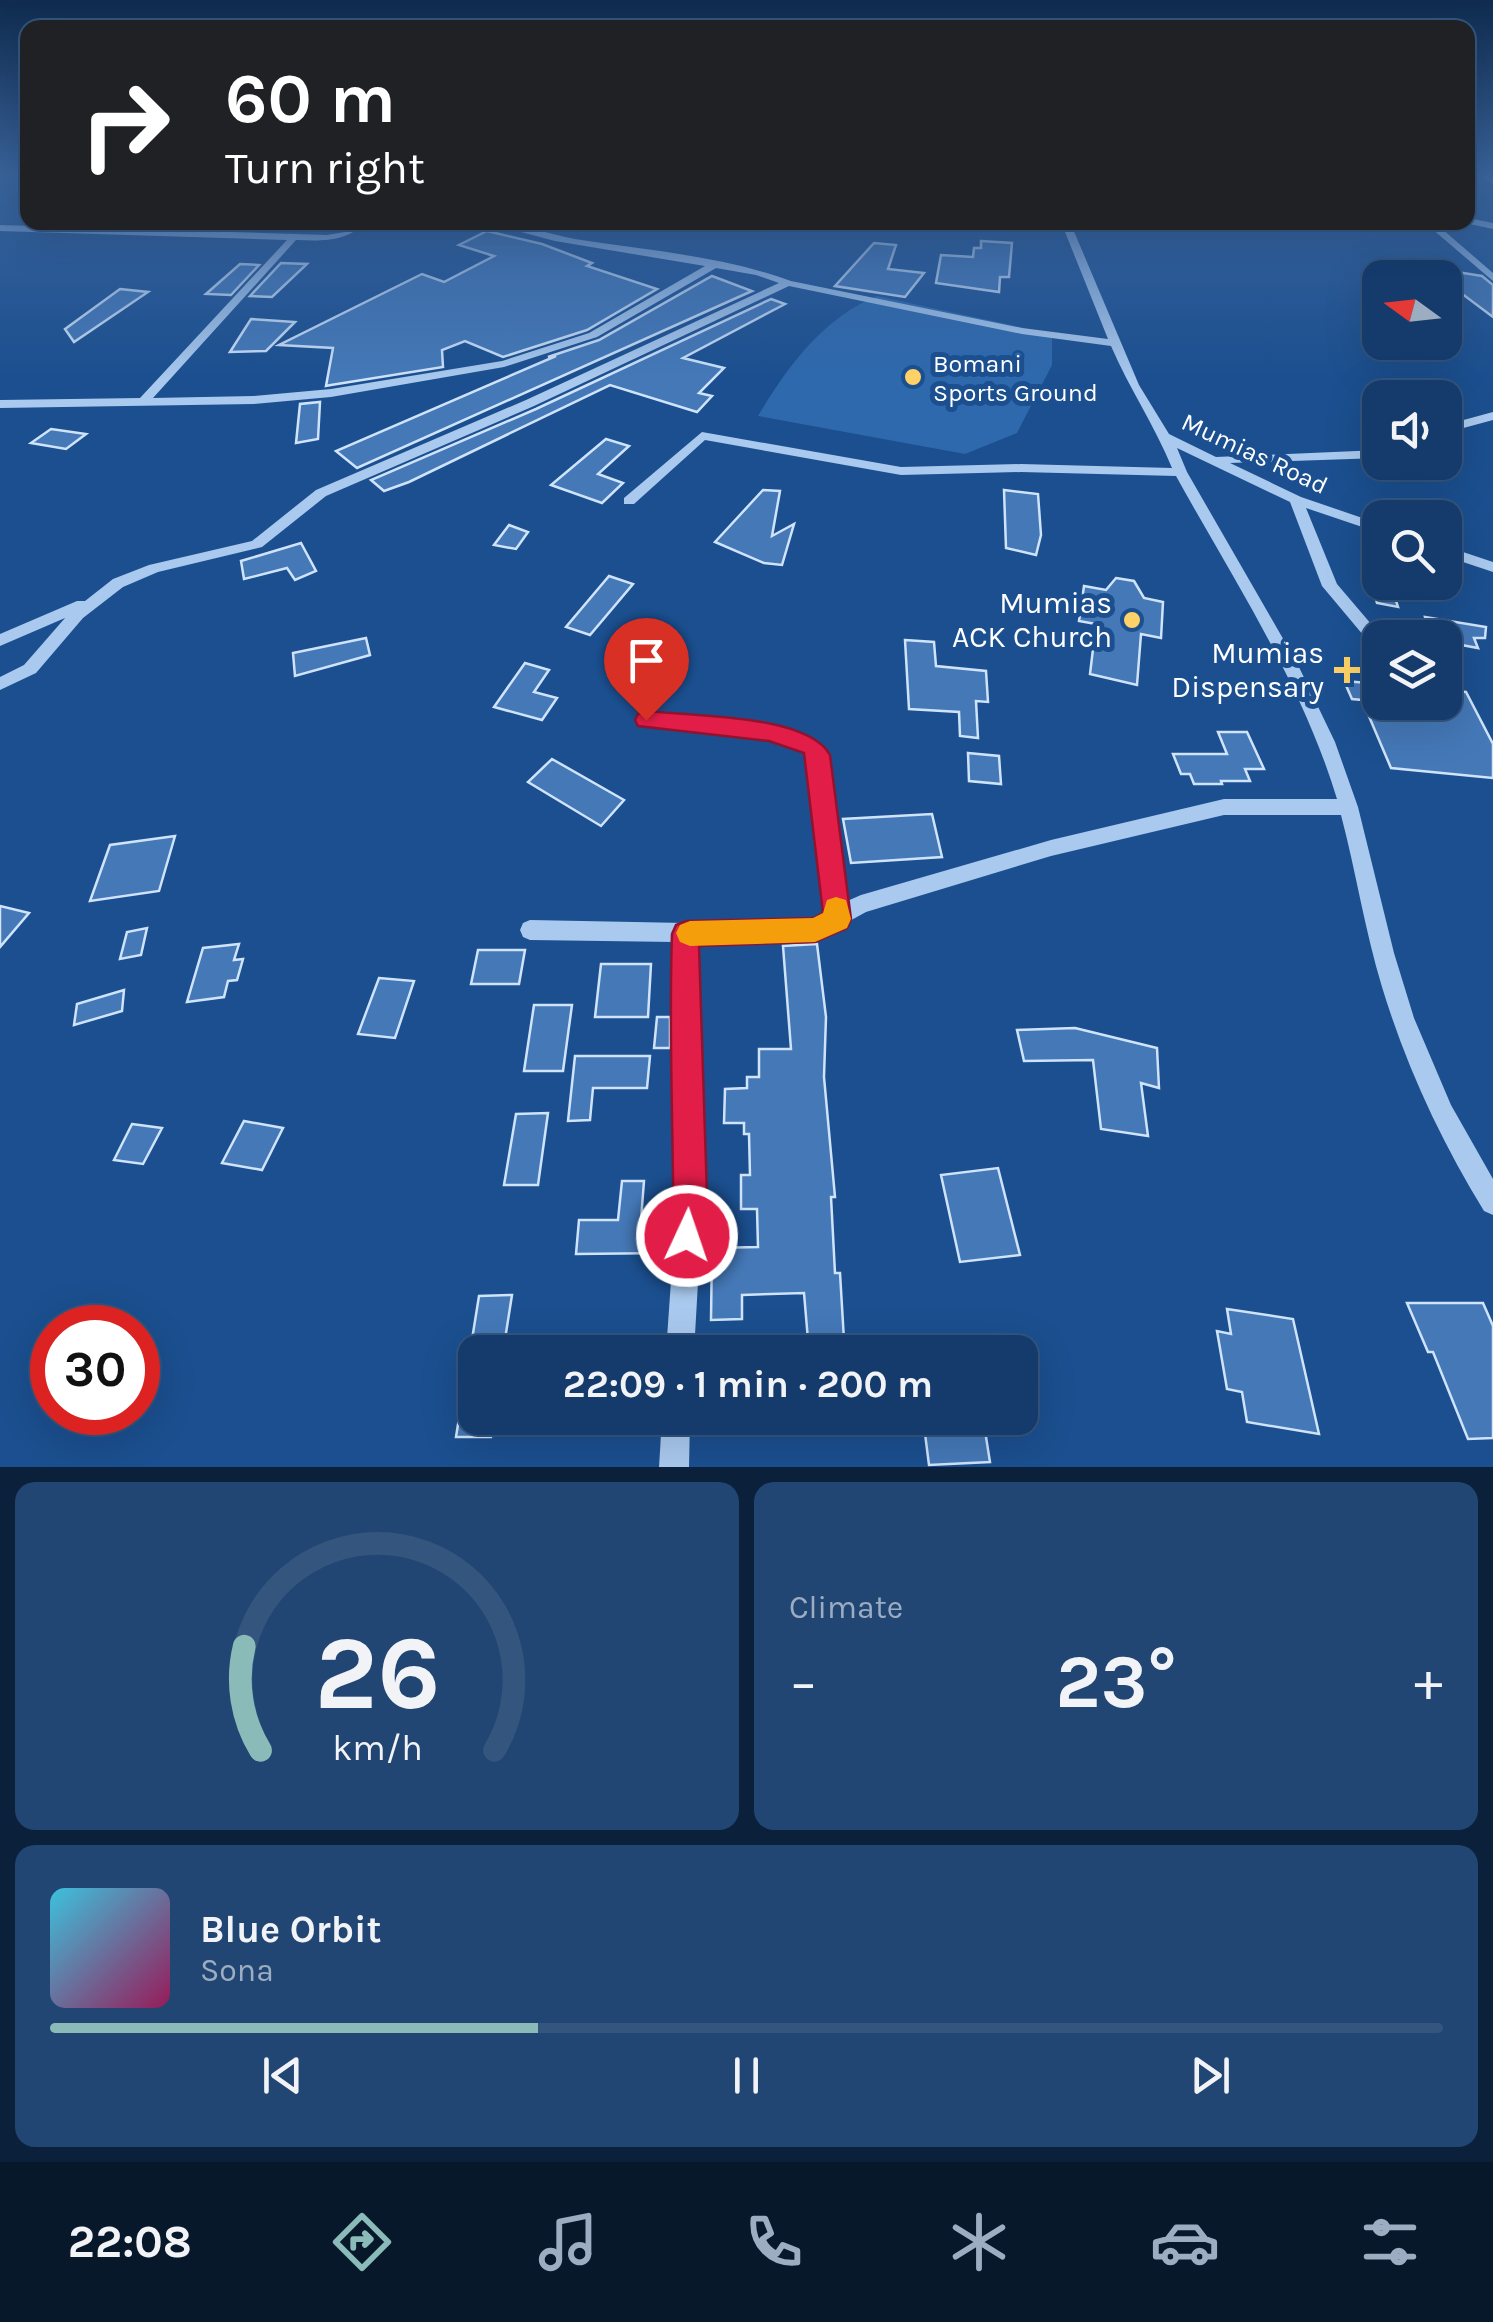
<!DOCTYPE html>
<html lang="en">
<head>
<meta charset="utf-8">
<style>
	:root { --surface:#143b6b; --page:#214673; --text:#f1f3f6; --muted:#9dadc1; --line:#33557e; --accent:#8bbbb9 }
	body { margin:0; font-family:Karla,sans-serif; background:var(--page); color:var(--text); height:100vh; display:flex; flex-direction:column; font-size:38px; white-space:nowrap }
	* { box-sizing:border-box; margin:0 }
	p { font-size:32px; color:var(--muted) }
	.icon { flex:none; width:55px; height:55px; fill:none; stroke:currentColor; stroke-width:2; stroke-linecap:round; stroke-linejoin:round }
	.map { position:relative; height:1467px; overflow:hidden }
	.drawer { display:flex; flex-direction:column; gap:15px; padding:15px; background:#0b203b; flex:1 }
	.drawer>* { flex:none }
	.hud { position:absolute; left:20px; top:20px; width:1455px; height:210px; border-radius:20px; box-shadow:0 10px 40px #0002,0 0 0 2px var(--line); background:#202124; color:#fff; overflow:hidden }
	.needle { width:65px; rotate:285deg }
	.tools { position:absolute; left:1362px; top:260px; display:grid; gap:20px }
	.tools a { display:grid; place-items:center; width:100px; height:100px; border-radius:20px; background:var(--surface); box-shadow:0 10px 40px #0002,0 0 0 2px var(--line); font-size:50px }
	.speed { position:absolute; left:30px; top:1305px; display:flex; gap:20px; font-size:50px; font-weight:700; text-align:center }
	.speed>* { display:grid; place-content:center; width:130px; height:130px; border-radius:50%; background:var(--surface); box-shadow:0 10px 40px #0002,0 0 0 2px var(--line); line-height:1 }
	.speed .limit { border:15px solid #d22; background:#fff; color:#111 }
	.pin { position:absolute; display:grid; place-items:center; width:85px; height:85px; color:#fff; margin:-102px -42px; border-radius:50% 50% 50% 0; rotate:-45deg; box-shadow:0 0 10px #0007 }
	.pin .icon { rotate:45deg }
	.me { position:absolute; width:110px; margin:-55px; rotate:3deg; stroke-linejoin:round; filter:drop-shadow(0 0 8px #0008) }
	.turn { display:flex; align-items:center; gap:35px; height:210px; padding:0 40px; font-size:45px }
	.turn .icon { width:130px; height:130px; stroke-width:2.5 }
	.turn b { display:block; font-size:70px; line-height:85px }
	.big { font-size:75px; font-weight:700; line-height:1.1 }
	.drawer .tile { flex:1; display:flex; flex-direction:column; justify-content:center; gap:15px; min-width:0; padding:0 35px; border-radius:20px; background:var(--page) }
	.drawer .dial { align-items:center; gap:0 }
	.dial svg { height:260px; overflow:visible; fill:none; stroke:var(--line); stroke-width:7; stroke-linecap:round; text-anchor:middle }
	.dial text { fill:var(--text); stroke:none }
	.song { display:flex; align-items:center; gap:30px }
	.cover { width:120px; height:120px; border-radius:15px; background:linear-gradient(135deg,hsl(190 70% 55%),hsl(330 70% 35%)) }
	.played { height:10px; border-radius:5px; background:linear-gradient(90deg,var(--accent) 35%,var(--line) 35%) }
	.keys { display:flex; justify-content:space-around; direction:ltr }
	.heat { display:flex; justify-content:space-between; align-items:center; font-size:55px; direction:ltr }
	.drawer .tiles { flex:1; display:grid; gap:15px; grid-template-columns:1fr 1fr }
	.tile:last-child { grid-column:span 2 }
	.trip { position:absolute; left:458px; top:1335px; width:580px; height:100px; border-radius:20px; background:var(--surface); box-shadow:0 10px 40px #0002,0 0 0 2px var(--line); font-weight:700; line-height:100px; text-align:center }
	.tab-bar { display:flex; height:160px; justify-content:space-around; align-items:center; background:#08182b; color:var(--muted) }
	.tab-bar .icon { width:70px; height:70px }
	.tab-bar .on { color:var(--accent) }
	.tab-bar b { font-size:45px; color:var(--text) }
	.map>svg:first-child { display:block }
</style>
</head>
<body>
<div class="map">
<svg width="1493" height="1467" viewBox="0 0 1493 1467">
	<rect width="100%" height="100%" fill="#1b4f8f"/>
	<path fill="#2e69ad" d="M877,296L1052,334V365L1017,433L965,454L758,416C787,367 823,318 877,296Z"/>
	<g fill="#4478b7" stroke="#cfe3fa" stroke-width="2.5">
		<polygon points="487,231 542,244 592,263 587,266 657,289 587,330 503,357 465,341 442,350 443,367 331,385 326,386 333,348 279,345 422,274 444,282 494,256 459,245"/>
		<polygon points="981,241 1012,243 1009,277 1000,277 999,292 936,283 941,255 973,257 974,248 981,248"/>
		<polygon points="874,243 896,245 888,269 924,273 905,297 835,286"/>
		<polygon points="281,263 307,264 272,297 250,296"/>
		<polygon points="240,264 259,265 231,295 206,294"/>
		<polygon points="1457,272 1482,276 1493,285 1493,317 1437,275"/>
		<polygon points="712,276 752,291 357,468 336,451 556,356 548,357 599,340"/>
		<polygon points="120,289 148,292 74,342 65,329"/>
		<polygon points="771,299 785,304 683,358 724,368 699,393 712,396 697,412 610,385 409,482 384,491 371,480 536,409"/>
		<polygon points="251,319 295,322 266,351 230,352"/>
		<polygon points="320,402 318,439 296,443 300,404"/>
		<polygon points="51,429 86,434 66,449 31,443"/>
		<polygon points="606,439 629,446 598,474 623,483 602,503 551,485"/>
		<polygon points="763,490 780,491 772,536 794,524 782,565 764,563 715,542"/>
		<polygon points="1004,490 1038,494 1041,535 1036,555 1006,548"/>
		<polygon points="509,525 528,532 516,549 494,545"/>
		<polygon points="301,543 316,571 295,580 287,568 244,579 241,561"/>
		<polygon points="609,576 633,584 590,635 566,627"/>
		<polygon points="1116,578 1134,581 1144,598 1163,602 1161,638 1141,634 1137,685 1090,674 1096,624 1079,621 1084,586 1106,590"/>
		<polygon points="1371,582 1390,582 1398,607 1377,603"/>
		<polygon points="1425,617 1486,627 1485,638 1474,638 1478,648 1445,642 1445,638 1431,638"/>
		<polygon points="366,638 370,655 295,676 293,653"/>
		<polygon points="905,640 934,642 936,666 986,671 988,702 976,701 978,738 960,736 959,712 909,709"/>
		<polygon points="525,663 549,670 534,692 557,698 542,720 494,707"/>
		<polygon points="1344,681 1380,684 1380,702 1445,702 1445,690 1466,692 1493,744 1493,778 1391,768 1362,700 1352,699"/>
		<polygon points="1218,732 1247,732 1264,769 1245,769 1250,781 1221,781 1222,784 1194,784 1190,774 1181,774 1173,754 1227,754"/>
		<polygon points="968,753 999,756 1001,784 969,781"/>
		<polygon points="552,759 624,800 601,826 528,782"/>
		<polygon points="932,814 942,857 851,863 843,819"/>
		<polygon points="175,836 159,891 90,901 110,845"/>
		<polygon points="0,906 29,913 0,947"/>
		<polygon points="147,928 141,955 120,959 127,932"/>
		<polygon points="239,944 234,960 243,959 237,980 228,981 224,997 187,1002 203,948"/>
		<polygon points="817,944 826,1017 824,1077 835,1197 831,1197 835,1273 840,1273 844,1340 831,1340 832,1352 809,1352 804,1293 742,1295 742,1319 711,1320 712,1248 758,1247 757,1209 741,1209 741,1175 750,1175 749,1134 744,1134 744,1123 724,1123 725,1089 747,1088 747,1077 759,1077 759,1049 791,1049 783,946"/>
		<polygon points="478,950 525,950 519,984 471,984"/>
		<polygon points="601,964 651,964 648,1017 595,1017"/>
		<polygon points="379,978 414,981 395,1038 358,1034"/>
		<polygon points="124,990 122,1011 74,1025 77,1004"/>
		<polygon points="534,1005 572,1005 563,1071 524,1071"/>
		<polygon points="657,1017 670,1017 670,1048 654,1048"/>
		<polygon points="1075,1028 1157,1048 1159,1088 1141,1083 1148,1136 1101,1129 1093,1060 1024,1061 1017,1030"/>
		<polygon points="575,1056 650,1056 647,1088 593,1088 590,1120 568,1121"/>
		<polygon points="548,1113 538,1185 504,1185 516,1114"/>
		<polygon points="244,1121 283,1128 262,1170 222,1163"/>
		<polygon points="132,1124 162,1128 143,1164 114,1160"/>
		<polygon points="998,1168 1020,1255 960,1262 941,1175"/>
		<polygon points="622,1181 644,1181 641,1220 672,1220 669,1253 576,1254 579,1220 618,1220"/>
		<polygon points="512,1295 503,1352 470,1352 479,1296"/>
		<polygon points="1407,1303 1483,1303 1493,1326 1493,1438 1468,1439 1433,1352 1428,1352"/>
		<polygon points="1227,1309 1293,1319 1319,1434 1247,1422 1242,1392 1227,1389 1217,1331 1231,1334"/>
		<polygon points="459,1418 494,1418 491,1437 456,1437"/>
		<polygon points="923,1418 983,1418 990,1462 929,1465"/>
	</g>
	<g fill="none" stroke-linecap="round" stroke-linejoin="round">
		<g fill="#a9c9ee" fill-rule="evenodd">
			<polygon points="1478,175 1487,175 1493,178 1493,184"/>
			<polygon points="1468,218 1493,223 1493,229 1465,223"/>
			<path d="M356,222H366C346,242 324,241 296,240L153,398L254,396L331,389L502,361L589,333L705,266L555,241L483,222C514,222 544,233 575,239C646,250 723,256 791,281L1022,328L1108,339L1061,222H1070L1139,385L1169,434L1216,457L1380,450V458L1230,463L1301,497L1380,524V533L1306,508L1337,584L1383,638H1380V650L1374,648L1322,586L1290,502L1177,448L1187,472L1297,663L1335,742L1358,807L1394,953L1414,1018L1451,1105L1493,1179V1215L1484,1211C1441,1141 1406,1066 1382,987C1365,931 1356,872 1341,815H1224L1051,856L866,912L815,940L696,942L695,999L703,1196L694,1352H666L677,1196L673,999L675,942L530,940L523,937L520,930L523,923L530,920L686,923L813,920L826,913L810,758C772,725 695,729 646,727L640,725L637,720L640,715C655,712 672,715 688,716C734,718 789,719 825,750L845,902L861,895L1051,840L1224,799H1337C1302,683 1234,581 1176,476L1021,472L901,475L705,440L634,504H624V498L702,432L901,467L1021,464L1172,468C1155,426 1129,388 1111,346L1022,334L789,286L534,406L326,496L262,547L158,572L123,587L83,618L36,673L0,690V677L24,665L65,618L0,646V634L77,601H85L113,579L149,565L252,541L316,490L526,400L779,283L756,275L716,268L597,337L504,367L331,397L254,404L0,408V400L140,398L287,240L0,231V225L327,235L345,232Z"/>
			<polygon points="1424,222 1434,222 1493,273 1493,281"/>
			<polygon points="1493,412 1493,420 1445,433 1445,425"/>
			<polygon points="1445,546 1493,562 1493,572 1445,556"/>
			<polygon points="662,1418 690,1418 689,1467 659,1467"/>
		</g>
	</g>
	<linearGradient id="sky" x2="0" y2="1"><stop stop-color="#0f2b4f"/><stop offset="0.46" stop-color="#39639b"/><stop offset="1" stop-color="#39639b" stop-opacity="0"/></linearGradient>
	<rect width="1493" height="380" fill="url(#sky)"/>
	<path fill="#e11d48" stroke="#92132f" stroke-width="2.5" d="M646,711C690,716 808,714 830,755L851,919L847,928L815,942L699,946L707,1196L704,1236L699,1247L687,1252L675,1247C667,1227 674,1202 673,1179C672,1097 669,1016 672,934L676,925L686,921L813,918L823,913L804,753L769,741L638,726L635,720L638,714Z"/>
	<polygon fill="#f59e0b" points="836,897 846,900 851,919 847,928 815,942 690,946 680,942 676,933 680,925 690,921 813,918 823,913 827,900"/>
	<g fill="#ffd166" stroke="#1b4f8f" stroke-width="4">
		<circle cx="913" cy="377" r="10"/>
		<circle cx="1132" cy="620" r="10"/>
		<path d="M1342 655h10v10h10v10h-10v10h-10v-10h-10v-10h10z"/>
	</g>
	<g text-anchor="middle" stroke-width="10" stroke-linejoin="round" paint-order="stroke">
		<g font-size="25" fill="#fff" stroke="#1b4f8f" text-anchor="start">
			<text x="933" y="372">Bomani<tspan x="933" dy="29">Sports Ground</tspan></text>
		</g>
		<g font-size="25" fill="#fff" stroke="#1b4f8f">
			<text transform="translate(1255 453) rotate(25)" y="9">Mumias Road</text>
		</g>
		<g font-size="30" fill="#fff" stroke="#1b4f8f" text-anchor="end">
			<text x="1112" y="613">Mumias<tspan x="1112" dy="34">ACK Church</tspan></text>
			<text x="1324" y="663">Mumias<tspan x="1324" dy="34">Dispensary</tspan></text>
		</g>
	</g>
</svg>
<div class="tools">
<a><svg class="needle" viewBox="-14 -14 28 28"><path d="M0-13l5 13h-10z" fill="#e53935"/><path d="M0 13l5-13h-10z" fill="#9dadc1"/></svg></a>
<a><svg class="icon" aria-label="sound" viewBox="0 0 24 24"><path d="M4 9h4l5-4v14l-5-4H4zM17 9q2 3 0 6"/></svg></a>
<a><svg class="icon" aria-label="search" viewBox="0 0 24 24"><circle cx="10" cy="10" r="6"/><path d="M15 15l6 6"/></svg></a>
<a><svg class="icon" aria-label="layers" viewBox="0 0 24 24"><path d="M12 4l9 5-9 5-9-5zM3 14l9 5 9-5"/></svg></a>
</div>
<div class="speed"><div class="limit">30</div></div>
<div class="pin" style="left:646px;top:720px;background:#d93025"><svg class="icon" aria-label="arrive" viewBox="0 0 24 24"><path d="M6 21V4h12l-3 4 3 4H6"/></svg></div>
<svg class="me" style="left:687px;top:1236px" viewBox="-20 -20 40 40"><circle r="17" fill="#e11d48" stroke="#fff" stroke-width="3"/><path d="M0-11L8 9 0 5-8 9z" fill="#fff"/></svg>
<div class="trip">22:09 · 1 min · 200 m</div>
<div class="hud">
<div class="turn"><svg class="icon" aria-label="right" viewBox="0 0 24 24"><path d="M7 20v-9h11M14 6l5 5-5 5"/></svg><div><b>60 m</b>Turn right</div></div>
</div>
</div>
<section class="drawer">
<div class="tiles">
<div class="tile dial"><svg viewBox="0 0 100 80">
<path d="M14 69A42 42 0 1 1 86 69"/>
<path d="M14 69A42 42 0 0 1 9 37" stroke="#8bbbb9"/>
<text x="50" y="56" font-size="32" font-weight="700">26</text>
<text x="50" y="72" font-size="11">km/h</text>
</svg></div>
<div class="tile"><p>Climate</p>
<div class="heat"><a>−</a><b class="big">23°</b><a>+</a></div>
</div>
<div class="tile">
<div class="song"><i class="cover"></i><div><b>Blue Orbit</b><p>Sona</p></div></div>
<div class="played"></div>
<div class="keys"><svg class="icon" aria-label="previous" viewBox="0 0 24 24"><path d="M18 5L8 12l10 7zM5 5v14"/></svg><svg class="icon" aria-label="pause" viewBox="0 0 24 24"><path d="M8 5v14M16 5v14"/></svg><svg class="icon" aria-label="next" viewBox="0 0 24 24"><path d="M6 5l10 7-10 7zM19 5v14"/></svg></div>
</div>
</div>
</section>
<nav class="tab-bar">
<b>22:08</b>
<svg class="icon on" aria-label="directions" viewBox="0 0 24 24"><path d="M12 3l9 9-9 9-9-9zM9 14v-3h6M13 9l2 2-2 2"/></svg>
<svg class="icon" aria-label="music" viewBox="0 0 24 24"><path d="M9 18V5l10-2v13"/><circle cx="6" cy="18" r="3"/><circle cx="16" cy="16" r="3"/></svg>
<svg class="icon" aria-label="phone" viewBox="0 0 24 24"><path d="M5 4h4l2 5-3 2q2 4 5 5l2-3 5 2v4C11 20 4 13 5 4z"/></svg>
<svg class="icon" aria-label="climate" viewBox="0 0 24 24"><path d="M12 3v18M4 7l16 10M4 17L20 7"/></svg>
<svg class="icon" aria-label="car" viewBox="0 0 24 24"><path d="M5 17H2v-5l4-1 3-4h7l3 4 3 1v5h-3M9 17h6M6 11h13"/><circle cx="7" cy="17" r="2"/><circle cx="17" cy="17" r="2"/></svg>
<svg class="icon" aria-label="filters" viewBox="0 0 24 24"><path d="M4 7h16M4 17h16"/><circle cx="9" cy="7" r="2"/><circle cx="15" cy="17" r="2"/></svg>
</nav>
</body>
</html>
